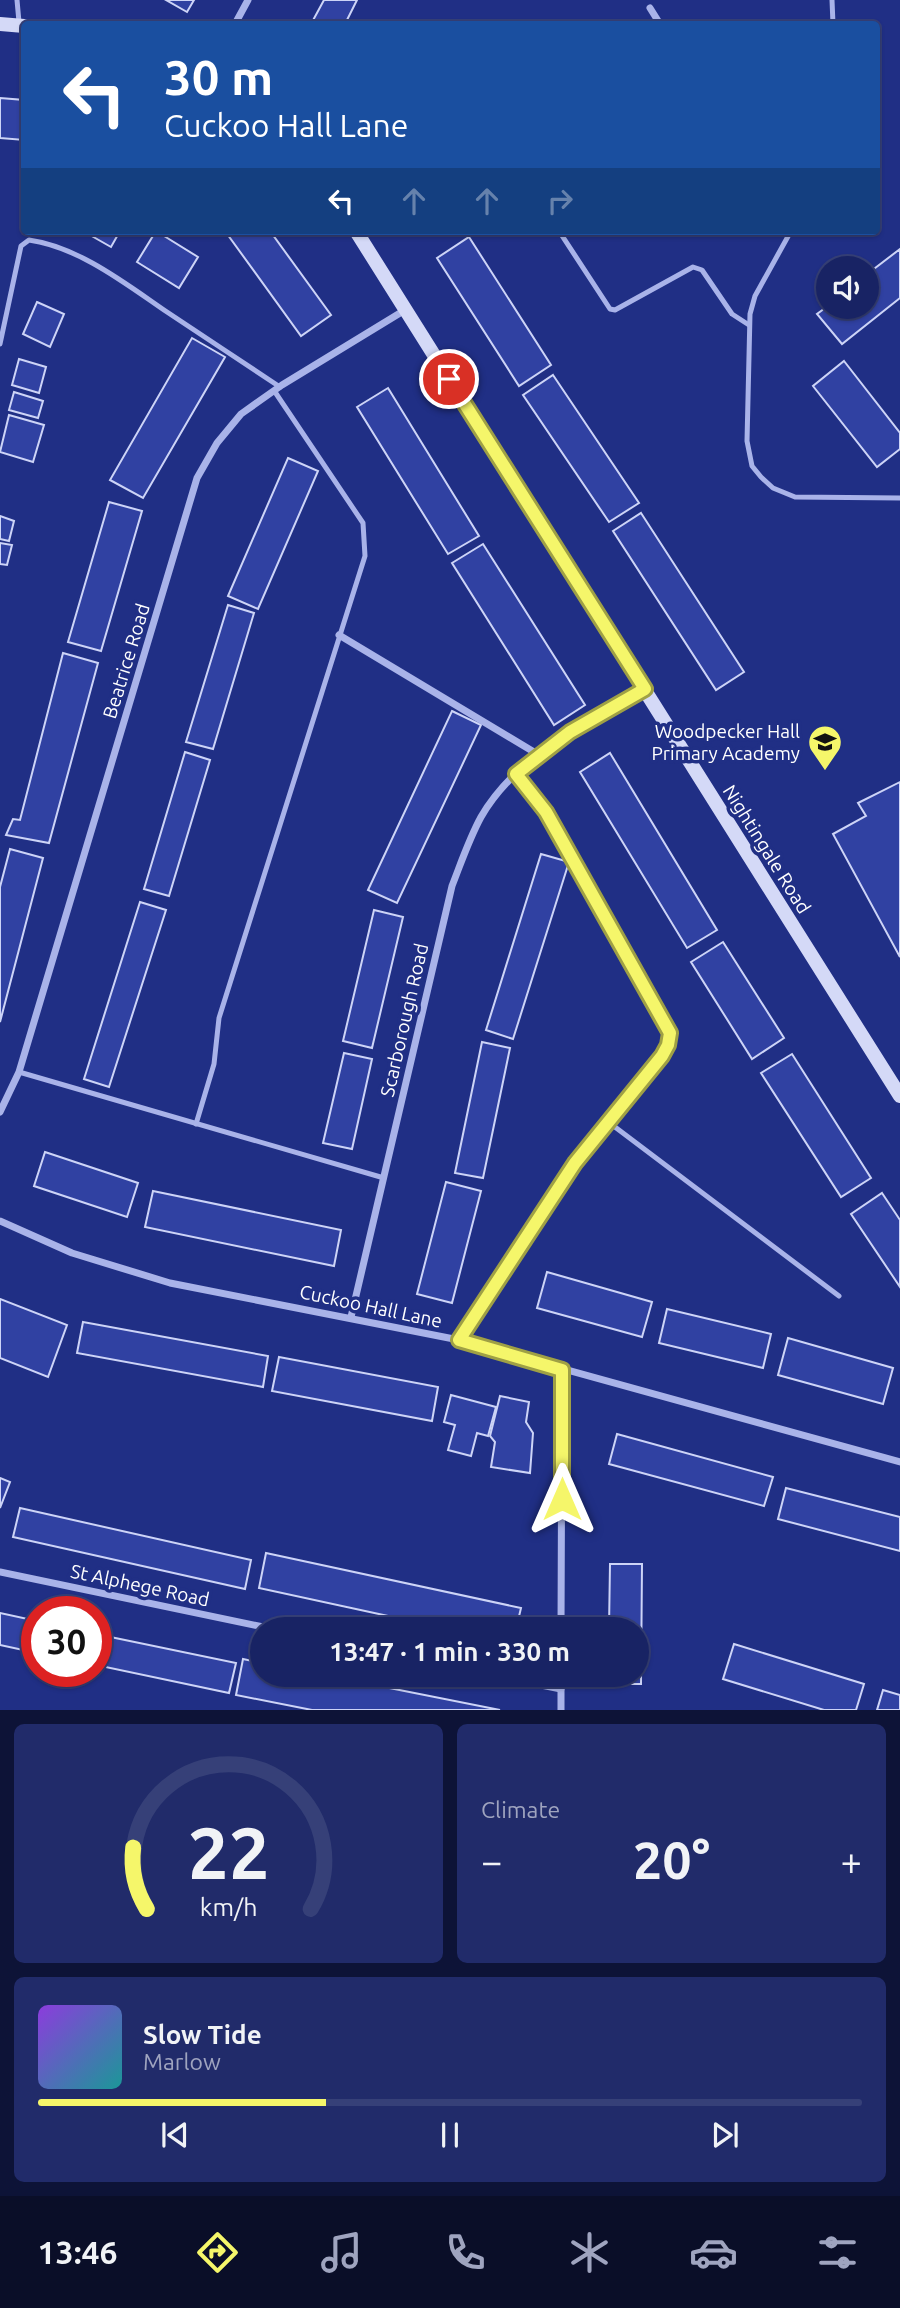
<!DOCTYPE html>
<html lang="en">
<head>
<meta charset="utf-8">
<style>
	:root { --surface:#182364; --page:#212b6a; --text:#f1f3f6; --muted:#9fa4bf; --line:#364078; --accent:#f5f66a }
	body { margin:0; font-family:Ubuntu,sans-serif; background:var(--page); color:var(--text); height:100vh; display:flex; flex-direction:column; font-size:26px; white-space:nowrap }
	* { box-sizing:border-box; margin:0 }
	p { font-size:23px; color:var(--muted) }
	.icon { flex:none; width:38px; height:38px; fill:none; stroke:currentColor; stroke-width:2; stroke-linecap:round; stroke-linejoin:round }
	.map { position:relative; height:1710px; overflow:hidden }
	.sheet { display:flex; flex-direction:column; gap:14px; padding:14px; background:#0d1337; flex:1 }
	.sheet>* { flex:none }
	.guide { position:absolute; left:21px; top:21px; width:859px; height:214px; border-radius:7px; box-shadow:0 2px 5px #0004,0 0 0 2px var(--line); background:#1a4fa0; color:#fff; overflow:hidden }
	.fabs { position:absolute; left:816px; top:256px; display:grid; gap:14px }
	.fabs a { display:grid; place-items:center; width:63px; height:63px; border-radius:50%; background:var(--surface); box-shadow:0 2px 5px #0004,0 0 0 2px var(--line); font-size:35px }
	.speed { position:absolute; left:21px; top:1596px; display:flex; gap:14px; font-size:35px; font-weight:700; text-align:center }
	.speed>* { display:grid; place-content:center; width:91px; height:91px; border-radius:50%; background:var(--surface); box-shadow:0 2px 5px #0004,0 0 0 2px var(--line); line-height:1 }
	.speed .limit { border:10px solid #d22; background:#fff; color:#111 }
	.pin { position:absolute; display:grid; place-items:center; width:60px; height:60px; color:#fff; margin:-30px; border:4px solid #fff; border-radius:50%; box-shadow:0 2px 7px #0007 }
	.me { position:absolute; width:77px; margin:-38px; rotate:0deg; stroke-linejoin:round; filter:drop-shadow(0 0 5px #0008) }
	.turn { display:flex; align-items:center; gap:24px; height:147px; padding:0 28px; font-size:32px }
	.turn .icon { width:91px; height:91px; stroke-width:2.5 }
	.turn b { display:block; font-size:49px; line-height:60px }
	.lanes { display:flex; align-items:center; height:66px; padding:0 28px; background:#0003; justify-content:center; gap:35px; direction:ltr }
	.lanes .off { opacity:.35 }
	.big { font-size:52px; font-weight:600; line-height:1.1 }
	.sheet .tile { flex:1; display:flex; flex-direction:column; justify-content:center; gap:10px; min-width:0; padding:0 24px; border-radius:10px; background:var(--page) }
	.sheet .dial { align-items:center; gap:0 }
	.dial svg { height:182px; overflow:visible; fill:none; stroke:var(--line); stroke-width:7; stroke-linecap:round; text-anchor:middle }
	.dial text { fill:var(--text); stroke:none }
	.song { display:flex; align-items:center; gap:21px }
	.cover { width:84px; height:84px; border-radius:10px; background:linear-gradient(135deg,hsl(270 70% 55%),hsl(180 70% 35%)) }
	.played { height:7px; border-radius:4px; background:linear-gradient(90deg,var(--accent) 35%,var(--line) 35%) }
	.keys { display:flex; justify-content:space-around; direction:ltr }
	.heat { display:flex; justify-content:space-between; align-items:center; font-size:38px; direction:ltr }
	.sheet .tiles { flex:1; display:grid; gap:14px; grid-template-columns:1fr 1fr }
	.tile:last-child { grid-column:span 2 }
	.trip { position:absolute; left:250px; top:1617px; width:399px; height:70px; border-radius:35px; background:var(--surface); box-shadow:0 2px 5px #0004,0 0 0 2px var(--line); font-weight:600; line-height:70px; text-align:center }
	.menu { display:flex; height:112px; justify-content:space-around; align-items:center; background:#0a0e28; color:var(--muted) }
	.menu .icon { width:49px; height:49px }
	.menu .selected { color:var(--accent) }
	.menu b { font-size:32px; color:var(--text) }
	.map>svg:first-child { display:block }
</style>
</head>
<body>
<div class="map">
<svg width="900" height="1710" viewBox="0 0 900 1710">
	<rect width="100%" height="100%" fill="#202f85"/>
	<g fill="#3041a2" stroke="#cdd4f7" stroke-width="2">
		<polygon points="166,0 194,0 187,12"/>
		<polygon points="324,0 357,0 345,24 311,24"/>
		<polygon points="0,98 24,100 24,140 0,138"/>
		<polygon points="83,231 120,231 111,247"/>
		<polygon points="156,231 198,257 179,288 137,262"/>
		<polygon points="225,231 270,231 331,315 301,336"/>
		<polygon points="469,237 551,365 519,386 437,258"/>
		<polygon points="900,249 900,298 842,344 817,314 828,306 866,306 866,275"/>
		<polygon points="37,302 64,314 50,347 23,334"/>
		<polygon points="192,338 225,357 143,498 110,480"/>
		<polygon points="19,359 46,367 39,393 12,385"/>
		<polygon points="844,361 900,433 900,449 877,467 813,386"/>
		<polygon points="553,375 639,503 609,522 523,395"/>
		<polygon points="388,388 479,536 448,554 357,407"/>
		<polygon points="14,392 43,401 38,418 9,410"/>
		<polygon points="9,415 44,425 33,462 0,452"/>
		<polygon points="288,458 318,471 258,609 228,596"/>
		<polygon points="109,502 142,511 101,651 68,642"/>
		<polygon points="641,513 744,672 716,690 613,531"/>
		<polygon points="0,516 14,521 9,541 0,539"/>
		<polygon points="0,543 12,545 7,565 0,564"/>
		<polygon points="483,544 585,705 554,725 452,563"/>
		<polygon points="228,605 254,613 213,749 186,742"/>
		<polygon points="63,653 98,663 49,843 6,835 13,819 20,820"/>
		<polygon points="452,711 481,725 397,903 368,890"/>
		<polygon points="185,752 210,760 169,896 144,889"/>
		<polygon points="610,753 717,930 687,948 580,772"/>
		<polygon points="900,782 900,957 833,834 866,816 858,803"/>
		<polygon points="10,849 43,858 0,1022 0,887"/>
		<polygon points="541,854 569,862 513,1039 486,1030"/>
		<polygon points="140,902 166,910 109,1087 84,1079"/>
		<polygon points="374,910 403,917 372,1048 343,1041"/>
		<polygon points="723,942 784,1038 752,1059 691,962"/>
		<polygon points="482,1042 510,1048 483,1178 455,1173"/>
		<polygon points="344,1053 372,1059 352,1149 323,1143"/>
		<polygon points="792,1054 871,1178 841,1197 761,1073"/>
		<polygon points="45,1152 138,1183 127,1217 34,1186"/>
		<polygon points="446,1182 481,1191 452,1303 417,1294"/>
		<polygon points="153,1191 341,1230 334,1266 145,1227"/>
		<polygon points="882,1193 900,1220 900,1287 851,1214"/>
		<polygon points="547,1272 652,1302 642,1337 537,1308"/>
		<polygon points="0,1299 67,1325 48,1377 0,1358"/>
		<polygon points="667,1309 771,1334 763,1368 659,1343"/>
		<polygon points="83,1322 268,1356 263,1387 77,1353"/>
		<polygon points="788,1338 893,1368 883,1404 778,1375"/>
		<polygon points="279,1357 438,1387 432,1421 272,1391"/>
		<polygon points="451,1395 496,1407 488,1436 477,1433 471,1456 448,1450 455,1425 444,1422"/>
		<polygon points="500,1396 529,1402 526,1422 533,1433 530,1473 491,1467 495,1442 490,1436"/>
		<polygon points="617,1434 773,1477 764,1506 609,1464"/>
		<polygon points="0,1478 10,1482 0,1508"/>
		<polygon points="786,1488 900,1517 900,1551 778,1519"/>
		<polygon points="20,1508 251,1560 245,1589 13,1537"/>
		<polygon points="266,1553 521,1608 516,1629 448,1629 259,1588"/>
		<polygon points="610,1564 642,1564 641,1684 608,1684 609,1675 637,1675 637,1629 609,1629"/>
		<polygon points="0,1613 37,1621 37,1653 0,1645"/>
		<polygon points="96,1634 236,1663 229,1693 96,1665"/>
		<polygon points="734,1644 864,1684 856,1710 824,1710 723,1679"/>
		<polygon points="243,1659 262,1663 262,1675 324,1675 500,1710 312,1710 236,1695"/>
		<polygon points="883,1690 900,1695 900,1710 877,1710"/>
	</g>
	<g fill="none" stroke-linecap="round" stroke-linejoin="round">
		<g stroke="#a9b3e9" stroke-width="5">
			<polyline points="17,0 19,22"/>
			<polyline points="832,0 833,24"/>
			<polyline points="559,231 610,309 615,310 693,267 702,270 732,314 749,325"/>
			<polyline points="791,231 755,296 750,314 747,441 752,466 761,477 773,488 795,497 900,498"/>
			<path d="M0,344L21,246L29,240C79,247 126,284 167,312C205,337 242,362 280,387"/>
			<polyline points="19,1072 384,1178"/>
			<polyline points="607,1121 839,1296"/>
			<polyline points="196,1124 214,1064 219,1018 365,556 363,523 275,392"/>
			<polyline points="459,1340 575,1163 662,1056 670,1033 546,812 516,774"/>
		</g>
		<g stroke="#a9b3e9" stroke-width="7">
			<polyline points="650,8 660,24"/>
			<polyline points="235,24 248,0"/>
			<polyline points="339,635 539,755"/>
			<polyline points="0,1112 19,1072 197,478 217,443 241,414 282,385 405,310"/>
			<polyline points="0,1221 72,1253 170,1283 459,1340 900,1462"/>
			<path d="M351,1317L452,886C461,863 469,839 481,817C516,756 586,723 645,689"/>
			<polyline points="0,1572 273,1629"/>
			<polyline points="561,1629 562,1370"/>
			<polyline points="491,1675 561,1689"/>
			<polyline points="561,1710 561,1675"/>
		</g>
		<g stroke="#d4d9f7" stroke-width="14">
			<polyline points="0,24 24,26"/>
			<polyline points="356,231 900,1096"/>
		</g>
	</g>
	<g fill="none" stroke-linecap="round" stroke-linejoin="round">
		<g stroke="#9fa045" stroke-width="18">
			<polyline id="route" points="449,379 645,689 570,732 516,774 546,812 670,1033 668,1045 662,1056 575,1163 459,1340 562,1370 562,1499"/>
		</g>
		<use href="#route" stroke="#f5f66a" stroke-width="12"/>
	</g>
	<defs>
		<g id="school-pin" transform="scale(1.75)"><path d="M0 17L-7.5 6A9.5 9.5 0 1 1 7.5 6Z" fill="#f5f66a" stroke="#202f85"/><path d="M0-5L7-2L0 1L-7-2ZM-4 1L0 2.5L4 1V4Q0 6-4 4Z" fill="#111"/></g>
	</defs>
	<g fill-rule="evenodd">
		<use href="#school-pin" x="825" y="742"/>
	</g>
	<g text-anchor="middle" stroke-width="7" stroke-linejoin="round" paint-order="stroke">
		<g font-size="19" fill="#fff" stroke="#202f85">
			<text transform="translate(126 661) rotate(-73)" y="7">Beatrice Road</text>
			<text transform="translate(767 849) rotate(58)" y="7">Nightingale Road</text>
			<text transform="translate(404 1020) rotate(-77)" y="7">Scarborough Road</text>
			<text transform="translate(371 1306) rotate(12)" y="7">Cuckoo Hall Lane</text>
			<text transform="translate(140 1585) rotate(12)" y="7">St Alphege Road</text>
		</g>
		<g font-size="19" fill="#fff" stroke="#202f85" text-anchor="end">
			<text x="800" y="738">Woodpecker Hall<tspan x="800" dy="22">Primary Academy</tspan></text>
		</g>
	</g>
</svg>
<div class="fabs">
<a><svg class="icon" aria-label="sound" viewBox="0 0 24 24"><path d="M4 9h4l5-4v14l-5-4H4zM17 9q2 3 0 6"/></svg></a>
</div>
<div class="speed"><div class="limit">30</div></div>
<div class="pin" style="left:449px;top:379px;background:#d93025"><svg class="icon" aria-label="arrive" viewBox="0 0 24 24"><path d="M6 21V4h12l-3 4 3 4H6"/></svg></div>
<svg class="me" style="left:562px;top:1499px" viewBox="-20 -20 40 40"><path d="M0-17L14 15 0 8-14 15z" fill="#f5f66a" stroke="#fff" stroke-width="4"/></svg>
<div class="trip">13:47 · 1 min · 330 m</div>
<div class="guide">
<div class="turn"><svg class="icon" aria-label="left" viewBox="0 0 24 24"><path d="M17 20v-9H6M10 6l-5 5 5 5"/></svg><div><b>30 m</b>Cuckoo Hall Lane</div></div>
<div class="lanes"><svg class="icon" aria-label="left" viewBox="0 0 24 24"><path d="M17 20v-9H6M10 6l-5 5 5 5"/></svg><svg class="icon off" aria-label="ahead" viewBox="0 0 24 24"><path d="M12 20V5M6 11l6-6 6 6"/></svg><svg class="icon off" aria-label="ahead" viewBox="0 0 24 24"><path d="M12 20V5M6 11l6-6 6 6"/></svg><svg class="icon off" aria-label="right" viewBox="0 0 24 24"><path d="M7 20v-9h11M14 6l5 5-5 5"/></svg></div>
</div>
</div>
<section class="sheet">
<div class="tiles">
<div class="tile dial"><svg viewBox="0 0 100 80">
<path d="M14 69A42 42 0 1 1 86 69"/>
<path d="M14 69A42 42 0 0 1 8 42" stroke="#f5f66a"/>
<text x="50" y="56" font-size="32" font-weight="700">22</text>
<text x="50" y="72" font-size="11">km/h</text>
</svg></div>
<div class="tile"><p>Climate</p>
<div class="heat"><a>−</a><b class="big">20°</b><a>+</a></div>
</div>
<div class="tile">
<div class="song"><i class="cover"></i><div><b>Slow Tide</b><p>Marlow</p></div></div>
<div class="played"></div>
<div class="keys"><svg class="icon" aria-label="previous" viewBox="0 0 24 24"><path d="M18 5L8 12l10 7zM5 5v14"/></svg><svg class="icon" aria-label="pause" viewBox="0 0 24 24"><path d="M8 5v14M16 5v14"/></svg><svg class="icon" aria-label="next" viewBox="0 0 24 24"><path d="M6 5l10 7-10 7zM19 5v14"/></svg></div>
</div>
</div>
</section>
<nav class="menu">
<b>13:46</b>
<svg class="icon selected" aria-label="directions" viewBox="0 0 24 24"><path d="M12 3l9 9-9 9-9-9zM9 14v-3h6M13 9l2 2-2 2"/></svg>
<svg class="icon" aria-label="music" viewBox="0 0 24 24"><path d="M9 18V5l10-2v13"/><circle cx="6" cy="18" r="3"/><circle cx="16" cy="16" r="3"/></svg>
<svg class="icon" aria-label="phone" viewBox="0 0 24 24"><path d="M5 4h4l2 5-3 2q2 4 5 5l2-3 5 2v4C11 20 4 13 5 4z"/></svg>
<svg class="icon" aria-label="climate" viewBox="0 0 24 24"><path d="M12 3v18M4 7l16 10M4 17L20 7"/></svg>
<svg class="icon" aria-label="car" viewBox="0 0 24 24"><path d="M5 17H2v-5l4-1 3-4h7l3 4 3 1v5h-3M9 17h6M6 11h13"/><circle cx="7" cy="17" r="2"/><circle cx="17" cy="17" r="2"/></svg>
<svg class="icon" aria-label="filters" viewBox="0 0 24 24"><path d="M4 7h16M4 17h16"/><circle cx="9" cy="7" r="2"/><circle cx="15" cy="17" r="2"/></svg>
</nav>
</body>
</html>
